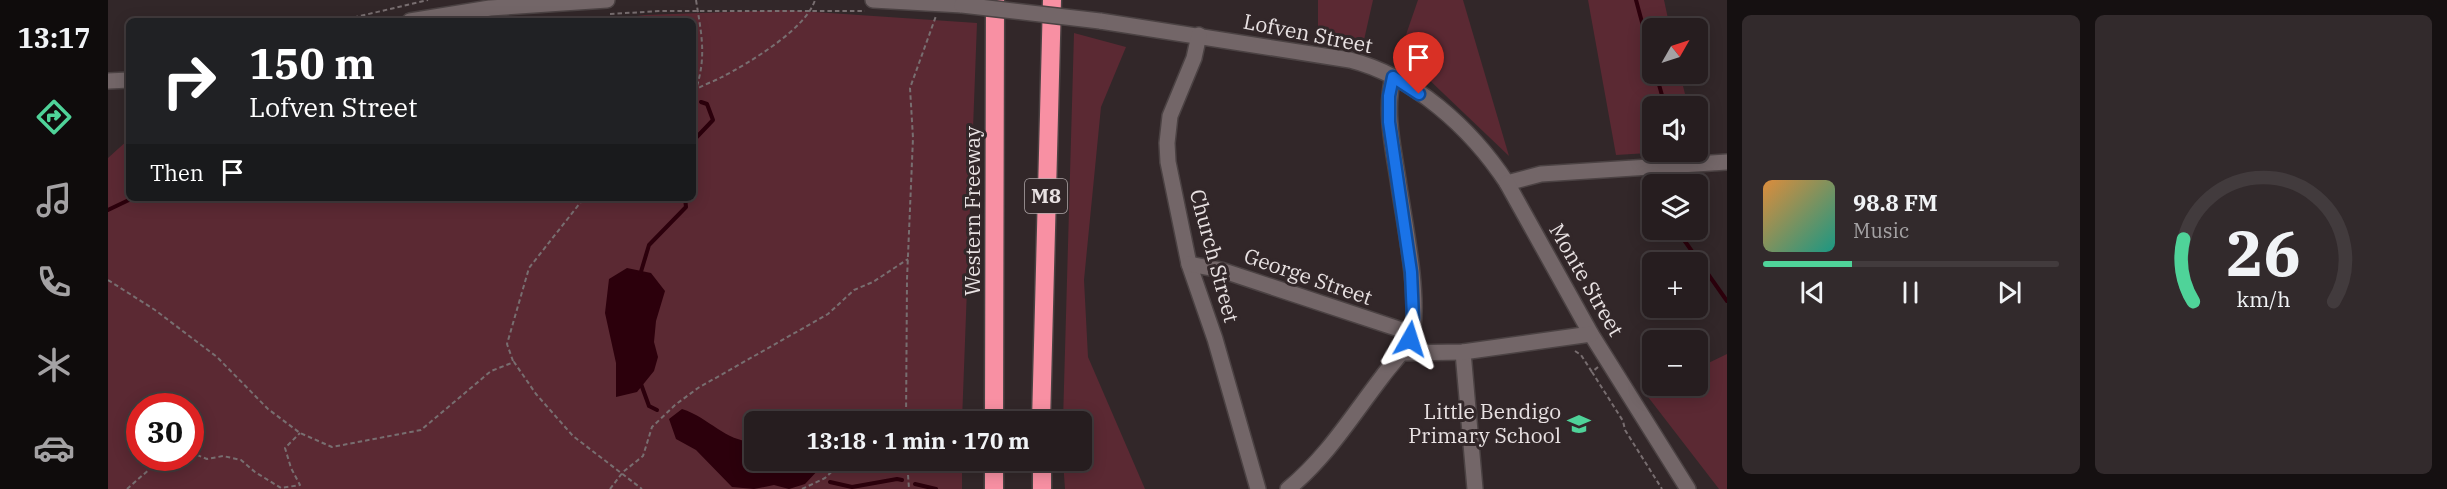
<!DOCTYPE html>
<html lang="en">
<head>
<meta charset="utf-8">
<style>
	:root { --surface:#261d1f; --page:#322a2c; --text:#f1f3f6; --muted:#a4a2a4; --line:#423b3d; --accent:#4fd399 }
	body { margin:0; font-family:"IBM Plex Serif",serif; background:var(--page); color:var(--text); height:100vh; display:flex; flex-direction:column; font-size:22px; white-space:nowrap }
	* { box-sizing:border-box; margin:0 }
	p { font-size:20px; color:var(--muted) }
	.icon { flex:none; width:33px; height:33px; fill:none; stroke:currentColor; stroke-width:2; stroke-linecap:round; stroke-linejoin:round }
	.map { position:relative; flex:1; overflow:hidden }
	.details { display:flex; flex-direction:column; gap:15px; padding:15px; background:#151011; width:720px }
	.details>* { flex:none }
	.hud { position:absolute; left:18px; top:18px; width:570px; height:183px; border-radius:9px; box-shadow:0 3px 15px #0003,0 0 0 2px var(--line); background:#202124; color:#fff; overflow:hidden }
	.needle { width:39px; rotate:51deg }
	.fabs { position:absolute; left:1534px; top:18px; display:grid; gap:12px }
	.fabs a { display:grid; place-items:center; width:66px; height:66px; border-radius:9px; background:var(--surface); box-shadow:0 3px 15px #0003,0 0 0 2px var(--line); font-size:30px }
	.speed { position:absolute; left:18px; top:393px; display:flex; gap:12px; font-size:30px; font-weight:700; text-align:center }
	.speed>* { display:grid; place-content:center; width:78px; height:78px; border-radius:50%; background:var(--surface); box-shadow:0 3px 15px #0003,0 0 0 2px var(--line); line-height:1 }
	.speed .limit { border:9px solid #d22; background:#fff; color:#111 }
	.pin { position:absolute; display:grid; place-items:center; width:51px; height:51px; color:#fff; margin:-62px -26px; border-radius:50% 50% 50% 0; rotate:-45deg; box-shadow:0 0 6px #0007 }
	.pin .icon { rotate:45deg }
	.me { position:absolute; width:66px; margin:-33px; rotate:6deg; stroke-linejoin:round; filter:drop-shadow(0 0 4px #0008) }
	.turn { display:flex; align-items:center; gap:21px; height:126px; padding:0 24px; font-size:27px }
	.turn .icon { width:78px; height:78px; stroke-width:2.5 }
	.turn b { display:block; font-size:42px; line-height:51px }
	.then { display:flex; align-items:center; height:57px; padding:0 24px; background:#0003; gap:12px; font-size:22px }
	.details .widget { flex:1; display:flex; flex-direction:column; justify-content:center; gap:9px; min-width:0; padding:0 21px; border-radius:9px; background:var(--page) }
	.details .dial { align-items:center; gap:0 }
	.dial svg { height:156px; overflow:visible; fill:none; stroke:var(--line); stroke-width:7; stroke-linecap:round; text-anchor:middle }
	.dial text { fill:var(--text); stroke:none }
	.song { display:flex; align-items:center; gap:18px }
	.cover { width:72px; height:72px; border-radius:9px; background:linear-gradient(135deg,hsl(30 70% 55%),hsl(170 70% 35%)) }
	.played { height:6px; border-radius:3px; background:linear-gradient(90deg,var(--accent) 30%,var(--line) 30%) }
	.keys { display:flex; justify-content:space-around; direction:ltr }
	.details .tiles { flex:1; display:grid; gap:15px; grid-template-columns:repeat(2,1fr) }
	.trip { position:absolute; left:636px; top:411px; width:348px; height:60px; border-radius:9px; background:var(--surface); box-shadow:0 3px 15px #0003,0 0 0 2px var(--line); font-weight:800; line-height:60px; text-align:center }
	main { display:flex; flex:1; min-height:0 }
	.menu { display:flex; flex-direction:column; width:108px; justify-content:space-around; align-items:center; background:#0f0c0c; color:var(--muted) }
	.menu .icon { width:42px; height:42px }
	.menu .on { color:var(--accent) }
	.menu b { font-size:27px; color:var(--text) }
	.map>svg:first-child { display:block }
</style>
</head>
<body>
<main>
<nav class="menu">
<b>13:17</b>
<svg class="icon on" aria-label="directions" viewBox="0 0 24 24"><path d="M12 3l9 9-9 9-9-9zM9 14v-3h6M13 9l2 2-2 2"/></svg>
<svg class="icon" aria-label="music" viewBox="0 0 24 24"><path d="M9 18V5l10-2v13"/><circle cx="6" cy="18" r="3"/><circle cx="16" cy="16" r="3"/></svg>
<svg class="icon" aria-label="phone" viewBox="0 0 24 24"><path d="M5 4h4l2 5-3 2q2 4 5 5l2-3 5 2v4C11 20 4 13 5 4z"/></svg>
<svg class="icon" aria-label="climate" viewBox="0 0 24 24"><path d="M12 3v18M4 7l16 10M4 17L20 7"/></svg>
<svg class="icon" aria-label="car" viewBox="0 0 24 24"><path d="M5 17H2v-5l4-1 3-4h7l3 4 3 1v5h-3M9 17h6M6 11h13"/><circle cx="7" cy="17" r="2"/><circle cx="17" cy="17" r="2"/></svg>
</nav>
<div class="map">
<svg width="1619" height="489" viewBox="0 0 1619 489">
	<rect width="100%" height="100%" fill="#322729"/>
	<g fill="#5b2933" fill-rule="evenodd">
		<polygon points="1210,0 1265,0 1256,40 1210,29"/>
		<polygon points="1310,0 1355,0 1401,156 1292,52"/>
		<polygon points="1480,0 1556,0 1562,28 1545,28 1545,74 1572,74 1580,106 1545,106 1545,152 1557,152 1508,155"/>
		<path d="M677,10L869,23L854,421L646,422V460L854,461V489H0V158L21,139V198H585V21H494L536,15ZM32,406H82V458H32Z"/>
		<polygon points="966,33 1018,47 993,107 976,280 980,357 1037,489 957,489 955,461 974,460 974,422 955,421"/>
		<polygon points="1619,354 1619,489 1611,489 1537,393 1552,386 1590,386 1590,368"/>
	</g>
	<g fill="#2c000c">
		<polygon points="519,268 543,273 557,291 548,321 546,342 550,357 546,371 529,392 508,397 508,363 497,313 501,279"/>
		<path d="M574,409C602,418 616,441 646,442V460L714,461L713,467L697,484L681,489L666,485L646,489L624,487L588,450L568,439L561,419Z"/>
	</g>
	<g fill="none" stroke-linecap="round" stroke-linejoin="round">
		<g stroke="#2c000c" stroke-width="4">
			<polyline points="1528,0 1545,63"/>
			<polyline points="549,21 552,18"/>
			<polyline points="1548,74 1557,106"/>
			<polyline points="585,141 605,120 599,104 593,102"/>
			<polyline points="1556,152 1557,152"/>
			<polyline points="1556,184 1556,174"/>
			<polyline points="0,210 25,198"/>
			<polyline points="1569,230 1619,301"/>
			<polyline points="532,275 541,245 578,207 577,198"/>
			<polyline points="533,384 541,406 549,410"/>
			<polyline points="722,482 744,487 789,479 794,480"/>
			<polyline points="807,484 828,489"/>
		</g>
		<g stroke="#4b4243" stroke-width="18">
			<g id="minor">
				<polyline points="765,0 854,5"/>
				<polyline points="302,21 382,8 499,0"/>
				<path d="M992,21L1242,60C1305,76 1363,128 1399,183L1433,174L1619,162"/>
				<polyline points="1091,35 1086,58 1062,116 1059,143 1060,162 1081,264 1107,339 1150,489"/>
				<polyline points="0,81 21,80"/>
				<polyline points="1399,183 1483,334 1580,489"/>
				<polyline points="1081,264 1113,270 1303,333"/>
				<polyline points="1355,352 1367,489"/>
				<polyline points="1294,353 1355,352 1483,334"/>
				<path d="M1180,489C1219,457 1244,416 1274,377C1286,360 1301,349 1305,327C1310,289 1297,226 1291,186C1286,151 1276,113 1285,77"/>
			</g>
		</g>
		<g stroke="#4b4243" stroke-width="21">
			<g id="highway">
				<polyline points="886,422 887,0"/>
				<polyline points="933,422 944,0"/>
				<polyline points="934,460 934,489"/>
				<polyline points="886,489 886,460"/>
			</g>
		</g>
		<g stroke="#786e70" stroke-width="2" stroke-dasharray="4.5 3" stroke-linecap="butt">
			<path d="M588,0C593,32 599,56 588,89"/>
			<polyline points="502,14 552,11 757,11"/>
			<polyline points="231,21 320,0"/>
			<path d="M585,92C593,85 605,82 614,77C641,63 698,29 707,0"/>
			<polyline points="0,280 47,310 109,357 160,409 192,433 224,447 313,430 383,371 406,362 428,394 465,436 534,489"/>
			<polyline points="1467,351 1473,355 1484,372"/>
			<polyline points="405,361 399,344 421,268 476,198"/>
			<polyline points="1490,367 1484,372 1515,421 1517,430 1554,489"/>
			<polyline points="798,422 799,279 805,138 802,88 828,16"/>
			<polyline points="82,452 99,459 115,456 133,460 147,472 173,488 192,485 183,468 177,448 192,433"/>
			<polyline points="799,460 801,489"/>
			<polyline points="19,489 44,467 62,458"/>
			<polyline points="502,489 515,472 535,456 544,427 567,405 590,388 720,314 746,290 765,282 800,259"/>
			<polyline points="694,489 717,478 736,460"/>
		</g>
		<use href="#minor" stroke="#736668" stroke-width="15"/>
		<use href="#highway" stroke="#f890a3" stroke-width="18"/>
		<g stroke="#4b4243" stroke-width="18" stroke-linecap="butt">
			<polyline id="minor-bridge" points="854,5 992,21"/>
		</g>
		<use href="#minor-bridge" stroke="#736668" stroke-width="15"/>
	</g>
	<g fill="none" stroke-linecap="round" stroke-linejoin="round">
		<g stroke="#114b97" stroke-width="15">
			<polyline id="route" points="1302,339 1305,318 1303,272 1281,122 1281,96 1285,77 1311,94"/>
		</g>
		<use href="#route" stroke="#1a73e8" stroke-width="10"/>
	</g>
	<defs>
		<g id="school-bare" transform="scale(1.8)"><path d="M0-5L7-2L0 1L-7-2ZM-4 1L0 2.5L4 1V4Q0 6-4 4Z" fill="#4fd399" stroke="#322729" stroke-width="2.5" paint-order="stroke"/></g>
	</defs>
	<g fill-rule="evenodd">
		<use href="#school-bare" x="1471" y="424"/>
	</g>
	<g text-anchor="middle" stroke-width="6" stroke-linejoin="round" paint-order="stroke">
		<rect fill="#322729" stroke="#b1a9aa" stroke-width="1.5" x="917" y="179" width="42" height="34" rx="4.5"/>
		<g font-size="20" font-weight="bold" fill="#e8e1e2">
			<text x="938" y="203">M8</text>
		</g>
		<g font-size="21" fill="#e8e1e2" stroke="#322729">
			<text transform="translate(1200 34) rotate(11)" y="7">Lofven Street</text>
			<text transform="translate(865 211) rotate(-90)" y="7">Western Freeway</text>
			<text transform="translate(1106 256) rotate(75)" y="7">Church Street</text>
			<text transform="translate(1200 277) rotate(19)" y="7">George Street</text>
			<text transform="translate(1478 280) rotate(60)" y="7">Monte Street</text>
		</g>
		<g font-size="21" fill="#e8e1e2" stroke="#322729" text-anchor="end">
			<text x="1453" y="419">Little Bendigo<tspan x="1453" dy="24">Primary School</tspan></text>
		</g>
	</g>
</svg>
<div class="fabs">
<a><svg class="needle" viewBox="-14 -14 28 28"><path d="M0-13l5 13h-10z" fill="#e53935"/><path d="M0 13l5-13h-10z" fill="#a4a2a4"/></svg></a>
<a><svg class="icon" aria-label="sound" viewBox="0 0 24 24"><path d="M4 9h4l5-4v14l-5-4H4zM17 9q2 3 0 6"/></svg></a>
<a><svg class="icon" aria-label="layers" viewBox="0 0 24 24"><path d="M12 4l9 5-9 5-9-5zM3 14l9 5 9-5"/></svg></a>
<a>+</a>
<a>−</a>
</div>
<div class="speed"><div class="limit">30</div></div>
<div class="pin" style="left:1311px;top:94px;background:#d93025"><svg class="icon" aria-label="arrive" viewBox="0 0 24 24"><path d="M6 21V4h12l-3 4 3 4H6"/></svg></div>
<svg class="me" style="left:1302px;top:339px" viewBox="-20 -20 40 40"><path d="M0-17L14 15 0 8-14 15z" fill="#1a73e8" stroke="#fff" stroke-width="4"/></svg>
<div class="trip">13:18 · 1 min · 170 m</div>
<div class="hud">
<div class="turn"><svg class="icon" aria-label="right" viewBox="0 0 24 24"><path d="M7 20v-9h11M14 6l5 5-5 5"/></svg><div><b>150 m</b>Lofven Street</div></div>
<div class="then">Then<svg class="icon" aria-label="arrive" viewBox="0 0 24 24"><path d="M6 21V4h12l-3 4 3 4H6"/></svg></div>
</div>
</div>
<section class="details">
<div class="tiles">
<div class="widget">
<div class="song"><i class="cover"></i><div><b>98.8 FM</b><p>Music</p></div></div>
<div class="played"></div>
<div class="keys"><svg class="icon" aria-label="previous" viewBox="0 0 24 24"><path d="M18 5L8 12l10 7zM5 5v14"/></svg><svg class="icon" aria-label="pause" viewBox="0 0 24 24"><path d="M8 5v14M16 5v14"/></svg><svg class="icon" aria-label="next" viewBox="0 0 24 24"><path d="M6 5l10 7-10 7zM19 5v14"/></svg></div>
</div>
<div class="widget dial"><svg viewBox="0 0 100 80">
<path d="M14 69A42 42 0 1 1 86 69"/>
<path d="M14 69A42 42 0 0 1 9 37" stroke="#4fd399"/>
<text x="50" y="56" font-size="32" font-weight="700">26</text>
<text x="50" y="72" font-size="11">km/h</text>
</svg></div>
</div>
</section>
</main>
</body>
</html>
